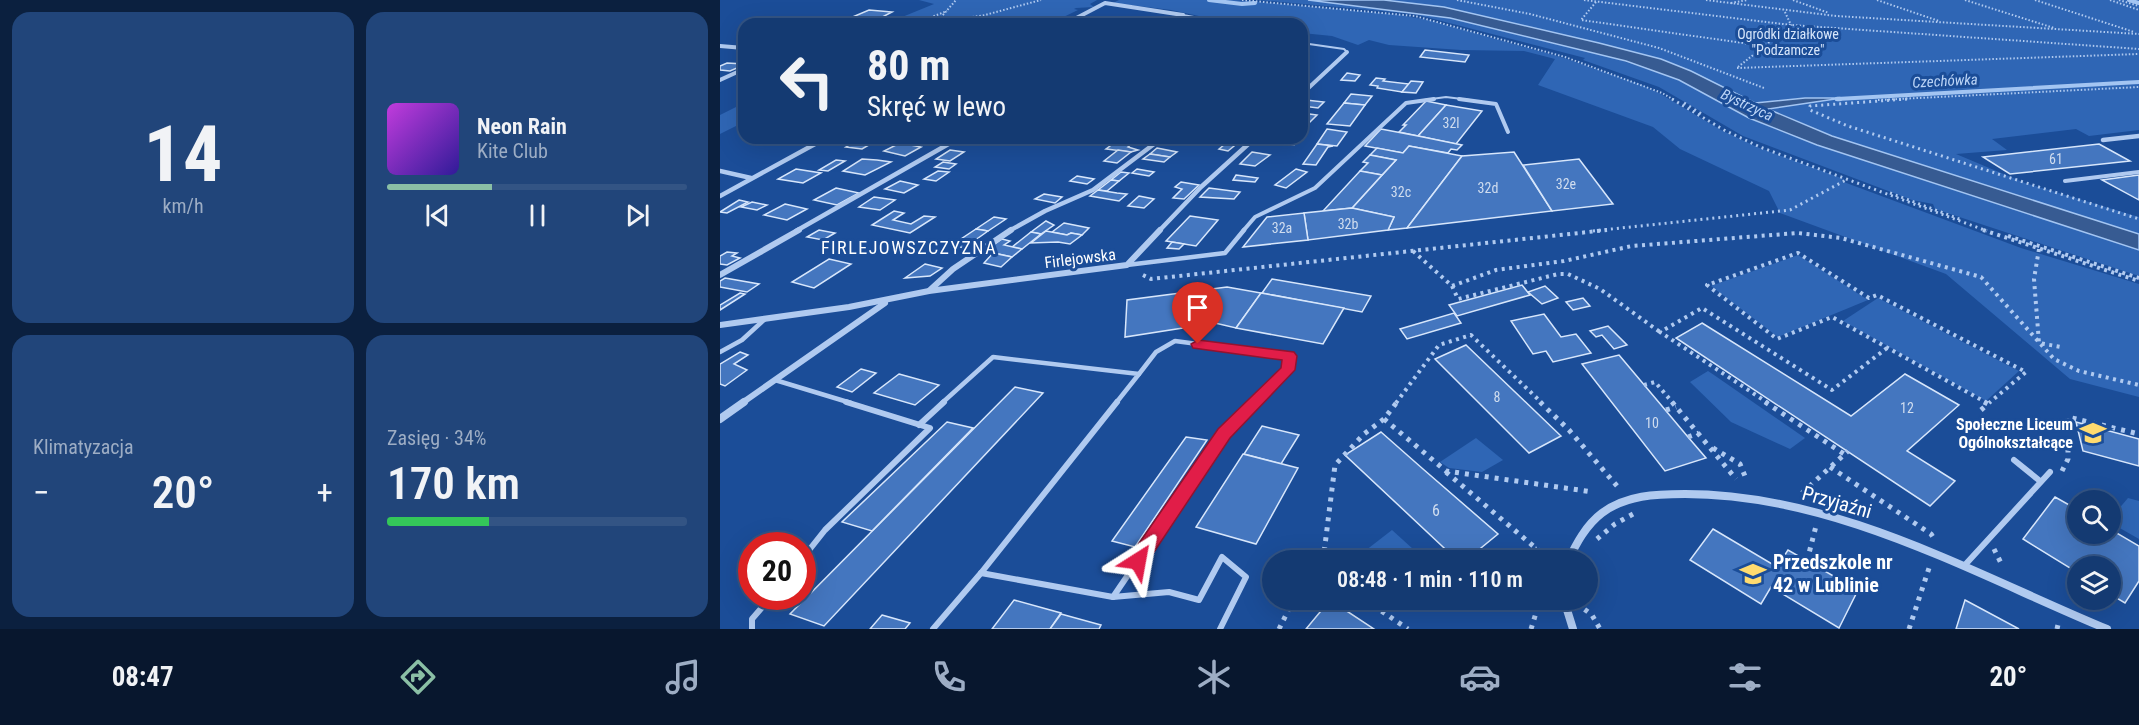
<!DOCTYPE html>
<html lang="pl">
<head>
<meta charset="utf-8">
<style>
	:root { --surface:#143a72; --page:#21457a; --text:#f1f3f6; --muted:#9dadc4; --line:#335484; --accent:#8abfa5 }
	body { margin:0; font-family:"Roboto Condensed",sans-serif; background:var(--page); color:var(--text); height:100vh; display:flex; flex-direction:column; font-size:22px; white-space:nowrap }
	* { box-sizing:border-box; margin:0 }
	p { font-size:20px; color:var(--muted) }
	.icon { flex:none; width:33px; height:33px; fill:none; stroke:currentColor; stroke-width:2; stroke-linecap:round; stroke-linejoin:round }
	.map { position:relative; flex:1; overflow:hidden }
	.drawer { display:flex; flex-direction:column; gap:12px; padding:12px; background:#0b203f; width:720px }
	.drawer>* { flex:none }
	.banner { position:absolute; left:18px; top:18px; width:570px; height:126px; border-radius:18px; box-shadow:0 6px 24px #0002,0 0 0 2px var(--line); background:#143a72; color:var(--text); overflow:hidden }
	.tools { position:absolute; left:1347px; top:490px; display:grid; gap:12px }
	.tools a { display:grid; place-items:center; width:54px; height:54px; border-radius:50%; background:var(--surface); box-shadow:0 6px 24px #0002,0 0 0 2px var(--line); font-size:30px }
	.speed { position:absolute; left:18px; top:532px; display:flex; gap:12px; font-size:30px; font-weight:700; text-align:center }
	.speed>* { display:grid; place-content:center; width:78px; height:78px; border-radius:50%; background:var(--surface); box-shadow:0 6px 24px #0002,0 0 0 2px var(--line); line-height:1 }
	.speed .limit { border:9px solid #d22; background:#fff; color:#111 }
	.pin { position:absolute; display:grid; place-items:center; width:51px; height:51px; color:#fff; margin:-62px -26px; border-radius:50% 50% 50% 0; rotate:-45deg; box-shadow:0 0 6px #0007 }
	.pin .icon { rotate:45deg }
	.me { position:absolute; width:66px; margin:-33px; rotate:34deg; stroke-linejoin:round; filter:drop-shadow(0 0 4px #0008) }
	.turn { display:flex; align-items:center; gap:21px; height:126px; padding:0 30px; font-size:27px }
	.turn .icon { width:78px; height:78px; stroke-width:2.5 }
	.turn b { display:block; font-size:42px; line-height:51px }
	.big { font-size:45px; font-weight:600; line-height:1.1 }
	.drawer .card { flex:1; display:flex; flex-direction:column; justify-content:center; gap:9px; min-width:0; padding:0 21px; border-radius:18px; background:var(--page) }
	.drawer .dial { align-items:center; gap:0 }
	.dial b { font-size:78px; line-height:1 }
	.song { display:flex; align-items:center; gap:18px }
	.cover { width:72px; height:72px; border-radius:9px; background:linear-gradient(135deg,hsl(290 70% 55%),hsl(250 70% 35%)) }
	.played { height:6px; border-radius:3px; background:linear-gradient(90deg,var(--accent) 35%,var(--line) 35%) }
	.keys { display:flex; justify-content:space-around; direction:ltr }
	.heat { display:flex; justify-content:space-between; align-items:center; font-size:33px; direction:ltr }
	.charge { height:9px; border-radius:4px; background:linear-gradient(90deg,#34c759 34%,var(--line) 0) }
	.drawer .tiles { flex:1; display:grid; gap:12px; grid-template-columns:repeat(2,1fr) }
	.trip { position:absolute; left:542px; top:550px; width:336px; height:60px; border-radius:30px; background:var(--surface); box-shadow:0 6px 24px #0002,0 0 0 2px var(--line); font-weight:600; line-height:60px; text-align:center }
	.dock { display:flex; height:96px; justify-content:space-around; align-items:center; background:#08172e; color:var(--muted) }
	.dock .icon { width:42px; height:42px }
	.dock .current { color:var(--accent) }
	.dock b { font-size:27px; color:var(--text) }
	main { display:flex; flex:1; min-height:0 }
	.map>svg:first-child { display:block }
</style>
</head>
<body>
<main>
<section class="drawer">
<div class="tiles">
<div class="card dial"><b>14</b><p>km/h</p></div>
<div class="card">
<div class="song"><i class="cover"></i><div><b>Neon Rain</b><p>Kite Club</p></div></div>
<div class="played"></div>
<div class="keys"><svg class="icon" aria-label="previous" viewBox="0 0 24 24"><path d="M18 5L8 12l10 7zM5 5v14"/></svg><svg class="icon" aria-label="pause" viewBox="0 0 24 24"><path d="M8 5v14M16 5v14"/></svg><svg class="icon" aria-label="next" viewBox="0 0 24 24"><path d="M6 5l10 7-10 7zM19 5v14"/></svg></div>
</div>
<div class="card"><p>Klimatyzacja</p>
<div class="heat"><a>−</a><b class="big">20°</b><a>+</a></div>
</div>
<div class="card"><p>Zasięg · 34%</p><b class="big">170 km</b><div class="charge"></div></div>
</div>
</section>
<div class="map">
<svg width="1419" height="629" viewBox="0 0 1419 629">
	<rect width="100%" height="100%" fill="#1b4d98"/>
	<g fill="#2f66b5">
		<polygon points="199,0 377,0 370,4 374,7 356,8 354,9 358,10 329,24 165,24 214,4"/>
		<polygon points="399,0 516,0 680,15 708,20 844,58 922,85 939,93 1001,130 1037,147 1124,179 1121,181 1301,248 1419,284 1419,397 1350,379 1226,274 1060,213 1049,191 960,149 933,127 818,85 835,59 804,51 741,50 669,45 649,40 638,45 612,36 582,33 582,24 516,24 451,10 393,3"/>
		<polygon points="538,0 588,0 697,12 730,18 876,52 959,80 1029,118 1097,145 1419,250 1419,276 1215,209 1213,204 1192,200 1023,136 939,87 863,60 865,58 694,14"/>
		<path d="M664,0H1419V130L1369,136L1356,129L1272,139L1287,150L1236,154L1305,183L1419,217V234L1112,136L1048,108C1071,100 1097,104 1121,98H1085L1035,103L971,71L941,59L724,7Z"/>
		<polygon points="24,103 24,122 0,134 0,115"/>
		<polygon points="1078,255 1148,300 1058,337 991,286"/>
		<polygon points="1158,298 1299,371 1266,401 1123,321"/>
		<polygon points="988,371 994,375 1085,438 1070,449 1011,422 970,382"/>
		<polygon points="756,438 783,460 762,472 729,468 720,462"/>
		<polygon points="1408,498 1419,501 1419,539 1391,523 1391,518"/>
		<polygon points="672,530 704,559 701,561 648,561 641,554"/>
	</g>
	<polygon fill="#375b92" stroke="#a3c5f2" stroke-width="1.5" points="588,0 664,0 724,7 879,43 941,59 971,71 1035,103 1085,98 1122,98 1048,109 1112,136 1419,234 1419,250 1097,145 1029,118 959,80 906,61 730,18"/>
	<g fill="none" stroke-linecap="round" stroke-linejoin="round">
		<g stroke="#a3c5f2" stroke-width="4">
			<polyline points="489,0 522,4 535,3"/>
			<polyline points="1409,0 1419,3"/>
			<polyline points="1117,99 1419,82"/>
		</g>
		<polyline stroke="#a3c5f2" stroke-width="4.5" points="1117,99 1120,99"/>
	</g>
	<g fill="#4476bf" stroke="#d7e6fb" stroke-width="1.5">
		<polygon points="149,10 172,12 149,24 116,24"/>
		<polygon points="705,50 749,55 745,62 700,57"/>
		<polygon points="7,63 24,64 24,65 10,71 0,70 0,66"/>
		<polygon points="627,73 640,75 635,81 621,80"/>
		<polygon points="656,78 665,79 663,81 689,84 682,92 657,88 658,86 650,85"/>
		<polygon points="691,81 703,82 696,93 682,92"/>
		<polygon points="631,94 652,96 645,105 624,103"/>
		<polygon points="586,100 604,102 598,108 582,106"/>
		<polygon points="706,101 726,105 698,136 679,132 686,125 683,125"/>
		<polygon points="624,103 645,105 630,126 607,124"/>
		<polygon points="726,105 762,111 736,144 698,136"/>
		<polygon points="582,113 597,115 590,122 582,121"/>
		<polygon points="607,129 627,132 617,146 597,144"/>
		<polygon points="661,129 698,136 742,145 737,150 731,149 728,153 689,146 683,153 645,146"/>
		<polygon points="555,138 581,138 574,145 551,142"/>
		<polygon points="510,140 519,142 508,151 499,149"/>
		<polygon points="397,141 413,143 408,147 418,150 411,152 386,149"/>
		<polygon points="133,143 146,144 149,145 142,149 126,147"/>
		<polygon points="180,143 201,147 185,156 164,151"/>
		<polygon points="597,144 613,146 608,147 596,165 583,164"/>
		<polygon points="1379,144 1410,161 1290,174 1263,157"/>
		<polygon points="689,146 742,156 687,228 668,230 674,217 632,208 676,160 650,155 657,148 683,153"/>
		<polygon points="437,148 457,152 450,157 430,154"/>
		<polygon points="230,150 244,152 230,161 216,159"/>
		<polygon points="398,150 411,152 397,163 384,161"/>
		<polygon points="532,152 550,155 535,166 520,164"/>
		<polygon points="794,152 832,211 687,228 742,156"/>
		<polygon points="430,154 450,157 444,162 423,159"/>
		<polygon points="650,155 676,160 662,175 640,171 648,163 643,162"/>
		<polygon points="142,159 157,160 171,162 145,175 123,171"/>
		<polygon points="859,159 893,204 832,211 803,165"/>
		<polygon points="116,160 125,161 108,171 99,170"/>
		<polygon points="223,162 236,164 229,169 215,167"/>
		<polygon points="76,169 101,173 83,183 58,179"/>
		<polygon points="417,169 434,172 429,176 412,173"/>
		<polygon points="576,169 587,172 566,188 555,185"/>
		<polygon points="218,171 229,172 216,181 204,179"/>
		<polygon points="640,171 662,175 632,208 603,211"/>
		<polygon points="401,172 409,173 399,181 391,180"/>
		<polygon points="516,175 538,178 535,182 513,180"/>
		<polygon points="1419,175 1419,200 1382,180"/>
		<polygon points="357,176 374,179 367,184 350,181"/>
		<polygon points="391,180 399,181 387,191 378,190"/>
		<polygon points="180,181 198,185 184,193 165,189"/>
		<polygon points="461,182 479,185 464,199 453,198 462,189 455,187"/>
		<polygon points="116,188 139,193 117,205 94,200"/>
		<polygon points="489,188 520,192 514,199 480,197"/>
		<polygon points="378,190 397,193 407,194 399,201 370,196"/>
		<polygon points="324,194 342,197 335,203 315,199"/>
		<polygon points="419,196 434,199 424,208 408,206"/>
		<polygon points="154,197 175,200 160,210 139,207"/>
		<polygon points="19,200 28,202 7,213 0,212"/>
		<polygon points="32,202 47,205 37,210 21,207"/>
		<polygon points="65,204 87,209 67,220 44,215"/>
		<polygon points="632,208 674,217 668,230 588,240 584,213"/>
		<polygon points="174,211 184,213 173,220 191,224 204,216 215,217 190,233 152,225"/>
		<polygon points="584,213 588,240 523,247 547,217"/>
		<polygon points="470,216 498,220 476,246 446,241"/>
		<polygon points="274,217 286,219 268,231 256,229"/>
		<polygon points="326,221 334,225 321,234 311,232"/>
		<polygon points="344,223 369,228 362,235 351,233 347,235 332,232"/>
		<polygon points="256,229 268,231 244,248 232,245"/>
		<polygon points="99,230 115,233 103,240 87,237"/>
		<polygon points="326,231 347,235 351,233 362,235 350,244 338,242 311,243"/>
		<polygon points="311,232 321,234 302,249 292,247"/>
		<polygon points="282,239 290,241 284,245 302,249 292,257 265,251"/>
		<polygon points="452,242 464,244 459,249 447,248"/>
		<polygon points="7,252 17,253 12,256 20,258 7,265 0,264 0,256"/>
		<polygon points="273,253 292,257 281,267 264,263"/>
		<polygon points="109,259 131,264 94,288 72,282"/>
		<polygon points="205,264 222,268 210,276 185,278"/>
		<polygon points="5,278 39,284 27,292 0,287 0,281"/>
		<polygon points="552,279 651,296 642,312 542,293"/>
		<polygon points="802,285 810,295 737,316 729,305"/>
		<polygon points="825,286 838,298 822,304 808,292"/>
		<polygon points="507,287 541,293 516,328 495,323 405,337 407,300"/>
		<polygon points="20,293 25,294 0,310 0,305"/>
		<polygon points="541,293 624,308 603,344 516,328"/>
		<polygon points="863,298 870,306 853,310 846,302"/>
		<polygon points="734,313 741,323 687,339 680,329"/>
		<polygon points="824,314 841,337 856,334 871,353 833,362 826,351 813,354 791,321"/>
		<polygon points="982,323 1131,416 1185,374 1239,405 1187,451 1235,481 1210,506 956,338"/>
		<polygon points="888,326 907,345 894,349 882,335 876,337 870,331"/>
		<polygon points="746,345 841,436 809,453 715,359"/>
		<polygon points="20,352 28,355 14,364 27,370 5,386 0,384 0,364"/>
		<polygon points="899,355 968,437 986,458 945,471 862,364"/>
		<polygon points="141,369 156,373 132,392 117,387"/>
		<polygon points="179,374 219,385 195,405 154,393"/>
		<polygon points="295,387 323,393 104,626 70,614"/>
		<polygon points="227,422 253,428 152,531 122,522"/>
		<polygon points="1356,422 1419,439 1419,466 1363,451"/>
		<polygon points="542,426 579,435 561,464 524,454"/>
		<polygon points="661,432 703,469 778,534 745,561 738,561 625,455"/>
		<polygon points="466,437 487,440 415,547 392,541"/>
		<polygon points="523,454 578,468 536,544 476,527"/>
		<polygon points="1335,497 1358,510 1358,534 1390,534 1390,529 1419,546 1419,581 1405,603 1390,594 1390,567 1358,567 1358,573 1303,539"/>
		<polygon points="993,529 1057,567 1068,550 1138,590 1119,628 1051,587 1041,604 970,560"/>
		<polygon points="294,600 341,613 330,629 272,629"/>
		<polygon points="610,600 654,629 586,629"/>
		<polygon points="1245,600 1299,629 1236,629"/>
		<polygon points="341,614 381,625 379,629 330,629"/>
		<polygon points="162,615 190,623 185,629 150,629"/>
	</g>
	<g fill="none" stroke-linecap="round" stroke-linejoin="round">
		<g stroke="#b0caf0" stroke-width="2" stroke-dasharray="1.5 2" stroke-linecap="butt">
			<polyline points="522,0 695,16 845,57 942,93 954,100"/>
			<polyline points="737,0 810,14 939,48 1044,88"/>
			<polyline points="864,0 1071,25 1419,49"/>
			<polyline points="986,0 1116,16 1419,34"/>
			<polyline points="1073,0 1109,13"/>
			<polyline points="1157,0 1219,21"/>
			<polyline points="1245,0 1334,28"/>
			<polyline points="1315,0 1414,32"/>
			<polyline points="1390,0 1419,10"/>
			<polyline points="1399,0 1419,6"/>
			<polyline points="876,2 861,20 1044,46"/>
			<polyline points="1011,3 1027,0"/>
			<polyline points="216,23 236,0"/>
			<polyline points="194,24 227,11"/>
			<polyline points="211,24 265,15 321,0"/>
			<polyline points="245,24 264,17"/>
			<polyline points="1018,67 1071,25 1064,10"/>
			<polyline points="1017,68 1419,54"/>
			<polyline points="1158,100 1419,87"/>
		</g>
		<g stroke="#b0caf0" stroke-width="3" stroke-dasharray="2 4" stroke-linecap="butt">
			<polyline points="952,99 1004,130 1040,147 1267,231"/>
			<polyline points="1187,99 1090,106 1090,110 1128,126 1419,219"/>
			<polyline points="964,103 983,115"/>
			<polyline points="1170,193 1242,220"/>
			<polyline points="873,231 1070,210 1126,180"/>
		</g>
		<g stroke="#b0caf0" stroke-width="4" stroke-dasharray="3 4.5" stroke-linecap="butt">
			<polyline points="1263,230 1419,281"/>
			<polyline points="1288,236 1419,278"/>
			<polyline points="1319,249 1314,279 1319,343 1341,347"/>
			<polyline points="693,251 732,286 776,270 844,261 912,246 1078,233 1121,238 1261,277 1334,359 1359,371 1419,385"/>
			<polyline points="423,275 431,279 887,230"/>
			<polyline points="732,286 738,299 838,274 848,274 880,289 940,332"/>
			<polyline points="924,385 935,382 953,403"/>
			<polyline points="676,403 719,345 751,335 822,403"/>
			<polyline points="1048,403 940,332 982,308 1112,390 1167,348"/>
			<polyline points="1267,403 1112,317 1057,339 987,285 1078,253 1149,298 1157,295 1306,372 1269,403"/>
		</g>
		<g stroke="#b0caf0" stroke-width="5" stroke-dasharray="4 6" stroke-linecap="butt">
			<polyline points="820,402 849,430 897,486"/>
			<polyline points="952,402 1016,479"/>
			<polyline points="1045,402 1124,454"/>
			<polyline points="1264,402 1268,404 1270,402"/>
			<polyline points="946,410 956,407"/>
			<polyline points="1261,410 1268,404"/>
			<polyline points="664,419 726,471 873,492"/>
			<polyline points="968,437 979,433"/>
			<polyline points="993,448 1020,464 1027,481"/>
			<polyline points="1110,467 1211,534 1215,540"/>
			<polyline points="1342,471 1348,459 1348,417 1419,434"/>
			<polyline points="726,472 825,556"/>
			<polyline points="1082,493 1128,451"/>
			<polyline points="877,539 895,524 913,514"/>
			<polyline points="1274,549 1282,565"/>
			<polyline points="603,561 615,465 644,434 664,419 677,402"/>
			<polyline points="757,561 817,549"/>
			<polyline points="1087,561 1096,526"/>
			<polyline points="645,600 688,629"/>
			<polyline points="862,600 864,609 872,615 880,629"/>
			<polyline points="559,629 569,609 581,600"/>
			<polyline points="811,629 820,600"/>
			<polyline points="1189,629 1210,565"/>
			<polyline points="1337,629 1339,620"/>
		</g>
		<g stroke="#b0caf0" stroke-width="2">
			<polyline points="463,15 512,24"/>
			<polyline points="582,43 624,49 627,52"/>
			<polyline points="704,100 726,97 750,100"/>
		</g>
		<g stroke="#b0caf0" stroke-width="4">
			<polyline points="739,99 776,104 788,132"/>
			<polyline points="1345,181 1419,172"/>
			<polyline points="523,231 535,217 595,188 686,103 714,99"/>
		</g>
		<g stroke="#b0caf0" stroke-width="4.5">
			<polyline points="407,265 505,253 524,230"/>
			<polyline points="0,352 22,340 45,319"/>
			<polyline points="419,374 436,352 455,341 569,356 568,370 535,403"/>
			<polyline points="55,380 131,403"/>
			<polyline points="222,403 273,357 419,374 396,403"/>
		</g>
		<g stroke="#b0caf0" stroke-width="6">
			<polyline points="199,425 224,402"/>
			<polyline points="1294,460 1320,481"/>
			<polyline points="82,559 105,530 210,428 126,402"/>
			<polyline points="1244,566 1330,472"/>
			<polyline points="261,573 393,597 504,434 536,402"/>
			<polyline points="393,597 449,592 479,600 502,557 526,577 500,629"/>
			<polyline points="32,629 32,619 51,597"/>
			<polyline points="213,629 261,573 397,402"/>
		</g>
		<g stroke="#b0caf0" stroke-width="4">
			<polyline points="345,24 385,3 463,15"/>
			<polyline points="446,24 463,15"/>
			<polyline points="0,46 24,48"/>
			<polyline points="0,80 24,69"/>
			<polyline points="582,94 627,52"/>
		</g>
		<g stroke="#b0caf0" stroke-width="4.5">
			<polyline points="1383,140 1419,136"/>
			<polyline points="0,171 31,178"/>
			<polyline points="0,196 106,138"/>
			<polyline points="76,231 239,138"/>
			<polyline points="289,231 325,211 373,190 442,138"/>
			<polyline points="439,231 481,187 535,138"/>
		</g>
		<g stroke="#b0caf0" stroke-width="6">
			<polyline points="0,275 79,230"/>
			<polyline points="210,290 233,269 291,230"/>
			<polyline points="0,325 129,307 209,291 407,265 440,230"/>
			<polyline points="22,403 165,303"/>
		</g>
		<g stroke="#b0caf0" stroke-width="8">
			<polyline points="0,419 24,402"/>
			<path d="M848,561C856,544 866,525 882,513C906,495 936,494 965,494C1115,494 1252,573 1387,629"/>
			<polyline points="844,600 853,629"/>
		</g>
	</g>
	<polygon fill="#e11d48" stroke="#92132f" stroke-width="1.5" points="478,340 574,352 577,356 575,370 510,438 424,567 418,569 411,567 408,561 411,555 498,429 561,368 562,360 473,348 471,344"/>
	<defs>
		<g id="school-bare" transform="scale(2.07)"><path d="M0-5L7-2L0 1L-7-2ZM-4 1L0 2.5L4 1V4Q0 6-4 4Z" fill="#ffdb6f" stroke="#1b4d98" stroke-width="2.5" paint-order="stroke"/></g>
	</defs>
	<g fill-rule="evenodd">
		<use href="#school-bare" x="1373" y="433"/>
		<use href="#school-bare" x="1033" y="574"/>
	</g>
	<g text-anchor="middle" stroke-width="6" stroke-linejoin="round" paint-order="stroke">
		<g font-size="14" fill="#d7e6fb" stroke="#1b4d98">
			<text x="1068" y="39">Ogródki działkowe<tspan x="1068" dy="16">"Podzamcze"</tspan></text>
		</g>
		<g font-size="14" fill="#d0ddef">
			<text x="731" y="128">32l</text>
			<text x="1336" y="164">61</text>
			<text x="846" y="189">32e</text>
			<text x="768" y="193">32d</text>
			<text x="681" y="197">32c</text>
			<text x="628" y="229">32b</text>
			<text x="562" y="233">32a</text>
			<text x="777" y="402">8</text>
			<text x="1187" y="413">12</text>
			<text x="932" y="428">10</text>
		</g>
		<g font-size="15" font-style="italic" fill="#bcd5f7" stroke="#1b4d98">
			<text transform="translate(1225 81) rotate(-3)" y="5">Czechówka</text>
			<text transform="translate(1027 105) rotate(25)" y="5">Bystrzyca</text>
		</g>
		<g font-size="16" fill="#fff" stroke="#1b4d98">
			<text transform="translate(360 258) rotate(-7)" y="6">Firlejowska</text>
		</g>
		<g font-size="16" font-weight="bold" fill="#fff" stroke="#1b4d98" text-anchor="end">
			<text x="1353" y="430">Społeczne Liceum<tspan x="1353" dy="18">Ogólnokształcące</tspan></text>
		</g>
		<g font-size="16" fill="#d0ddef">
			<text x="716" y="516">6</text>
		</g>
		<g font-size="18" letter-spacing="1.5" fill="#fff" stroke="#1b4d98">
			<text x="189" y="254">FIRLEJOWSZCZYZNA</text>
		</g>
		<g font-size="20" fill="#fff" stroke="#1b4d98">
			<text transform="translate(1117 502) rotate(16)" y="7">Przyjaźni</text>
		</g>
		<g font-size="20" font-weight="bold" fill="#fff" stroke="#1b4d98" text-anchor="start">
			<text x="1053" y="569">Przedszkole nr<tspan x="1053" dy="23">42 w Lublinie</tspan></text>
		</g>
	</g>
</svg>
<div class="tools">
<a><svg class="icon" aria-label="search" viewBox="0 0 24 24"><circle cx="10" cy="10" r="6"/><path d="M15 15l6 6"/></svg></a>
<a><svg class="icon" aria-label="layers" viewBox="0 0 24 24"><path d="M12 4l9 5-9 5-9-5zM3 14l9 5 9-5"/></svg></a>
</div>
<div class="speed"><div class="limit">20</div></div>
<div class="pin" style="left:478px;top:344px;background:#d93025"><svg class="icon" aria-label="arrive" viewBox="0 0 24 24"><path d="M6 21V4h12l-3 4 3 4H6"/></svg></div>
<svg class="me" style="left:418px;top:561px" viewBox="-20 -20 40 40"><path d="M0-17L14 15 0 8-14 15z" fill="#e11d48" stroke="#fff" stroke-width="4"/></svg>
<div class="trip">08:48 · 1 min · 110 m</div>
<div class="banner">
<div class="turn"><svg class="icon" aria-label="left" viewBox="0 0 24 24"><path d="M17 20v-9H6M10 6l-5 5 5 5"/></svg><div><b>80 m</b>Skręć w lewo</div></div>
</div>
</div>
</main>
<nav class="dock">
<b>08:47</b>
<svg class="icon current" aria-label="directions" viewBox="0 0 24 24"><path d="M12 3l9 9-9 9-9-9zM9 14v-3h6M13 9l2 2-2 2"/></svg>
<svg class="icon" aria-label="music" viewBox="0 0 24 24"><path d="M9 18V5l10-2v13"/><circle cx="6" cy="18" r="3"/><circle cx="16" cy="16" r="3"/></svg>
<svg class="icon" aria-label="phone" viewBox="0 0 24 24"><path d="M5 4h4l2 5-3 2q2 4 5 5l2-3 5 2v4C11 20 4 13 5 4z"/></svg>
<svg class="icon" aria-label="climate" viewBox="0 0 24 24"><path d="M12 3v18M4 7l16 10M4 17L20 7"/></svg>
<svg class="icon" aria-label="car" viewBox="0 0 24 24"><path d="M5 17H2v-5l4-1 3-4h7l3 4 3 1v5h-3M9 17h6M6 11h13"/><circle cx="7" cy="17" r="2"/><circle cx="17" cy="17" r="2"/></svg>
<svg class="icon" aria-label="filters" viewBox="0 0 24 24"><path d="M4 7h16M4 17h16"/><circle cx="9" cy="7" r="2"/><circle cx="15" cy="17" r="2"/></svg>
<b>20°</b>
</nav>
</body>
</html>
